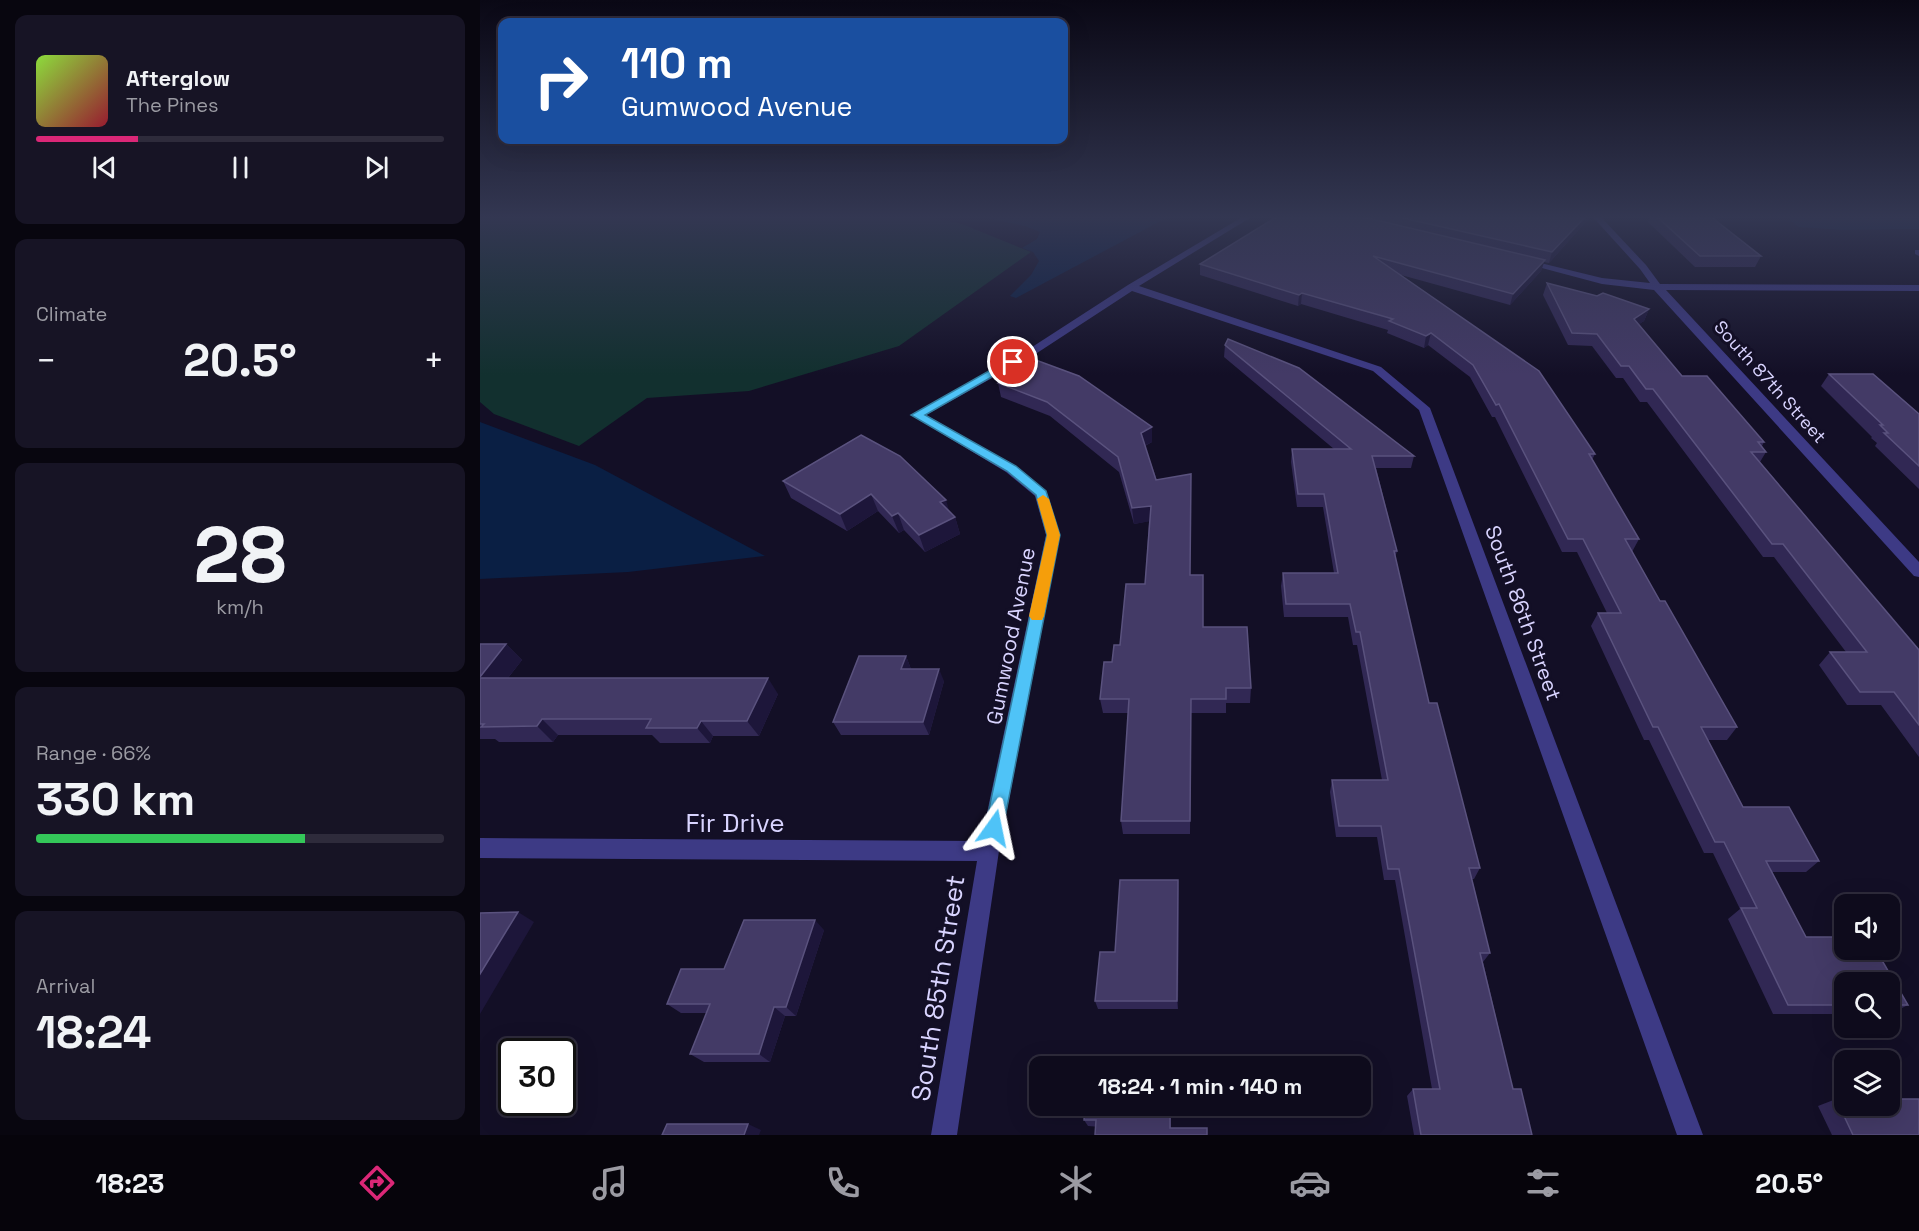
<!DOCTYPE html>
<html lang="en">
<head>
<meta charset="utf-8">
<style>
	:root { --surface:#0e0b1c; --page:#171425; --text:#f1f3f6; --muted:#9b9ba3; --line:#2e2b3b; --accent:#db2777 }
	body { margin:0; font-family:"Space Grotesk",sans-serif; background:var(--page); color:var(--text); height:100vh; display:flex; flex-direction:column; font-size:22px; white-space:nowrap }
	* { box-sizing:border-box; margin:0 }
	p { font-size:20px; color:var(--muted) }
	.icon { flex:none; width:33px; height:33px; fill:none; stroke:currentColor; stroke-width:2; stroke-linecap:round; stroke-linejoin:round }
	.map { position:relative; flex:1; overflow:hidden }
	.sheet { display:flex; flex-direction:column; gap:15px; padding:15px; background:#08060f; width:480px }
	.sheet>* { flex:none }
	.hud { position:absolute; left:18px; top:18px; width:570px; height:126px; border-radius:12px; box-shadow:0 6px 24px #0002,0 0 0 2px var(--line); background:#1a4fa0; color:#fff; overflow:hidden }
	.controls { position:absolute; left:1354px; top:894px; display:grid; gap:12px }
	.controls a { display:grid; place-items:center; width:66px; height:66px; border-radius:12px; background:var(--surface); box-shadow:0 6px 24px #0002,0 0 0 2px var(--line); font-size:30px }
	.speed { position:absolute; left:18px; top:1038px; display:flex; gap:12px; font-size:30px; font-weight:700; text-align:center }
	.speed>* { display:grid; place-content:center; width:78px; height:78px; border-radius:50%; background:var(--surface); box-shadow:0 6px 24px #0002,0 0 0 2px var(--line); line-height:1 }
	.speed .limit { border:3px solid #111; border-radius:9px; background:#fff; color:#111 }
	.pin { position:absolute; display:grid; place-items:center; width:51px; height:51px; color:#fff; margin:-26px; border:3px solid #fff; border-radius:50%; box-shadow:0 2px 6px #0007 }
	.me { position:absolute; width:66px; margin:-33px; rotate:12deg; stroke-linejoin:round; filter:drop-shadow(0 0 4px #0008) }
	.turn { display:flex; align-items:center; gap:21px; height:126px; padding:0 24px; font-size:27px }
	.turn .icon { width:78px; height:78px; stroke-width:2.5 }
	.turn b { display:block; font-size:42px; line-height:51px }
	.big { font-size:45px; font-weight:800; line-height:1.1 }
	.sheet .tile { flex:1; display:flex; flex-direction:column; justify-content:center; gap:9px; min-width:0; padding:0 21px; border-radius:12px; background:var(--page) }
	.sheet .dial { align-items:center; gap:0 }
	.dial b { font-size:78px; line-height:1 }
	.song { display:flex; align-items:center; gap:18px }
	.cover { width:72px; height:72px; border-radius:9px; background:linear-gradient(135deg,hsl(90 70% 55%),hsl(350 70% 35%)) }
	.played { height:6px; border-radius:3px; background:linear-gradient(90deg,var(--accent) 25%,var(--line) 25%) }
	.keys { display:flex; justify-content:space-around; direction:ltr }
	.heat { display:flex; justify-content:space-between; align-items:center; font-size:33px; direction:ltr }
	.charge { height:9px; border-radius:4px; background:linear-gradient(90deg,#34c759 66%,var(--line) 0) }
	.trip { position:absolute; left:549px; top:1056px; width:342px; height:60px; border-radius:12px; background:var(--surface); box-shadow:0 6px 24px #0002,0 0 0 2px var(--line); font-weight:800; line-height:60px; text-align:center }
	.tabs { display:flex; height:96px; justify-content:space-around; align-items:center; background:#06040b; color:var(--muted) }
	.tabs .icon { width:42px; height:42px }
	.tabs .on { color:var(--accent) }
	.tabs b { font-size:27px; color:var(--text) }
	main { display:flex; flex:1; min-height:0 }
	.map>svg:first-child { display:block }
</style>
</head>
<body>
<main>
<section class="sheet">
<div class="tile">
<div class="song"><i class="cover"></i><div><b>Afterglow</b><p>The Pines</p></div></div>
<div class="played"></div>
<div class="keys"><svg class="icon" aria-label="previous" viewBox="0 0 24 24"><path d="M18 5L8 12l10 7zM5 5v14"/></svg><svg class="icon" aria-label="pause" viewBox="0 0 24 24"><path d="M8 5v14M16 5v14"/></svg><svg class="icon" aria-label="next" viewBox="0 0 24 24"><path d="M6 5l10 7-10 7zM19 5v14"/></svg></div>
</div>
<div class="tile"><p>Climate</p>
<div class="heat"><a>−</a><b class="big">20.5°</b><a>+</a></div>
</div>
<div class="tile dial"><b>28</b><p>km/h</p></div>
<div class="tile"><p>Range · 66%</p><b class="big">330 km</b><div class="charge"></div></div>
<div class="tile"><p>Arrival</p><b class="big">18:24</b></div>
</section>
<div class="map">
<svg width="1439" height="1135" viewBox="0 0 1439 1135">
	<rect width="100%" height="100%" fill="#130f26"/>
	<polygon fill="#12302f" points="0,216 445,216 482,224 551,252 419,346 269,391 167,398 99,446 14,414 0,402"/>
	<g fill="#0a1f44">
		<polygon points="497,216 690,216 536,298 530,296 551,275 559,261 553,252 542,248 557,239 560,232 545,226"/>
		<polygon points="1305,216 1439,216 1439,229 1362,230 1319,227"/>
		<polygon points="0,422 115,465 285,556 148,572 0,579"/>
	</g>
	<g fill="none" stroke-linecap="round" stroke-linejoin="round">
		<g fill="#3d3a85" fill-rule="evenodd">
			<polygon points="764,216 773,216 659,286 901,367 950,408 1223,1135 1197,1135 939,410 893,371 652,291 557,353 446,415 536,466 566,491 580,535 519,851 477,1135 451,1135 497,861 0,858 0,838 501,841 566,535 555,496 526,472 431,415 549,349 648,285"/>
			<polygon points="1112,216 1120,216 1166,265 1180,284 1439,285 1439,291 1186,290 1439,562 1439,577 1434,576 1174,290 1122,284 1039,262 1044,259 1122,278 1170,283 1160,269"/>
			<polygon points="1435,250 1439,250 1439,256 1435,254"/>
		</g>
	</g>
	<g fill="#312854">
		<polygon points="798,216 1111,216 1069,263 1064,262 1061,271 1030,305 921,275 1059,371 1115,454 1112,460 1159,539 1152,552 1180,601 1185,601 1257,727 1247,740 1227,740 1263,807 1309,807 1339,861 1326,872 1292,872 1326,937 1365,937 1365,950 1396,950 1428,1005 1410,1014 1410,982 1365,982 1365,1014 1293,1014 1248,919 1260,909 1233,853 1224,853 1169,740 1164,740 1111,626 1118,613 1127,613 1097,552 1082,552 1015,417 1012,417 990,377 948,345 944,348 907,333 908,330 821,304 818,306 720,275 720,264"/>
		<polygon points="1170,216 1230,216 1281,256 1275,267 1215,267 1168,222"/>
		<polygon points="1067,283 1169,309 1164,321 1159,324 1202,376 1284,442 1282,446 1286,452 1280,462 1439,650 1439,757 1401,705 1367,705 1339,665 1350,652 1366,652 1294,557 1283,557 1167,402 1160,402 1143,378 1136,378 1112,346 1088,345 1063,295"/>
		<polygon points="745,345 934,456 931,468 896,468 917,551 915,558 949,703 1000,868 994,879 992,879 1010,953 1003,962 1033,1089 1052,1135 934,1135 927,1096 933,1089 952,1089 915,880 904,880 897,837 856,837 850,792 852,780 902,780 877,645 873,645 868,617 804,617 801,586 803,573 854,573 843,507 817,507 811,462 812,449 854,449 744,357"/>
		<polygon points="1349,374 1439,414 1439,489 1395,446 1397,443 1391,438 1392,437 1341,386"/>
		<polygon points="518,383 672,427 672,442 665,446 710,575 723,627 771,688 770,703 746,703 746,713 711,713 710,834 643,834 641,821 648,713 623,713 620,699 632,662 665,584 669,521 654,524 639,472 570,416 521,397"/>
		<polygon points="381,435 475,517 480,534 445,552 424,530 419,533 398,511 367,531 311,498 303,481"/>
		<polygon points="0,644 26,644 42,660 28,678 298,694 279,736 233,736 230,743 180,743 172,735 78,735 73,742 19,742 15,739 0,739"/>
		<polygon points="426,656 431,669 464,681 449,735 361,735 353,722"/>
		<polygon points="699,890 698,1009 618,1009 615,1001 635,952"/>
		<polygon points="344,930 316,1016 305,1016 290,1062 224,1062 210,1054 227,1013 201,1013 187,1004 244,969"/>
		<polygon points="1356,1099 1439,1135 1352,1135 1338,1106"/>
		<polygon points="691,1106 691,1128 727,1135 608,1126 604,1120"/>
	</g>
	<g fill="#1d163a">
		<polygon points="1106,216 1111,216 1069,263 1072,252"/>
		<polygon points="1065,260 1061,271 1030,305 1033,294"/>
		<polygon points="822,293 821,304 818,306 819,295"/>
		<polygon points="1169,309 1164,321 1149,331 1154,319"/>
		<polygon points="951,333 948,345 944,348 946,336"/>
		<polygon points="672,427 672,442 662,447 661,433"/>
		<polygon points="391,494 398,511 367,531 360,514"/>
		<polygon points="466,500 471,517 460,502"/>
		<polygon points="671,506 671,521 654,524 652,508"/>
		<polygon points="418,513 424,530 419,533 412,516"/>
		<polygon points="475,517 480,534 445,552 439,535"/>
		<polygon points="26,644 42,660 16,693 0,678 0,677"/>
		<polygon points="426,656 431,669 421,669"/>
		<polygon points="459,669 464,681 449,735 443,722"/>
		<polygon points="288,678 298,694 279,736 267,721"/>
		<polygon points="62,719 78,735 73,742 57,726"/>
		<polygon points="221,721 233,736 230,743 217,728"/>
		<polygon points="698,880 699,890 698,1009 697,1001"/>
		<polygon points="38,912 54,922 0,1014 0,974"/>
		<polygon points="335,920 344,930 316,1016 306,1007"/>
		<polygon points="294,1007 305,1016 290,1062 279,1054"/>
		<polygon points="268,1124 281,1130 279,1135 264,1135"/>
	</g>
	<g fill="#433a66" stroke="#5a527e" stroke-width="1.5">
		<polygon points="798,216 879,216 1065,260 1033,294 893,256 1059,371 1115,454 1109,454 1159,539 1145,539 1180,601 1185,601 1257,727 1221,727 1263,807 1309,807 1339,861 1286,861 1326,937 1365,937 1365,950 1396,950 1428,1005 1410,1005 1410,982 1365,982 1365,1005 1308,1005 1261,908 1277,908 1244,842 1235,842 1178,727 1173,727 1118,613 1141,613 1103,539 1088,539 1019,404 1016,405 993,365 951,333 946,336 909,321 913,319 822,293 819,295 720,264"/>
		<polygon points="914,216 1106,216 1072,252"/>
		<polygon points="1176,216 1230,216 1281,256 1220,256"/>
		<polygon points="1067,283 1117,296 1123,293 1169,309 1154,319 1202,376 1227,376 1284,442 1278,442 1286,452 1271,452 1439,650 1439,725 1414,692 1380,692 1350,652 1387,652 1303,544 1292,544 1173,389 1166,389 1149,366 1141,366 1117,334 1092,333"/>
		<polygon points="748,339 819,368 934,456 892,456 917,551 914,551 949,703 957,703 1000,868 989,868 1010,953 1000,953 1033,1089 1041,1089 1052,1135 941,1135 933,1089 960,1089 919,869 908,869 901,826 859,826 852,780 908,780 880,632 876,632 870,604 806,604 803,573 858,573 844,494 818,494 812,449 871,449 745,345"/>
		<polygon points="553,359 599,376 672,427 661,433 676,480 711,474 710,575 723,575 723,627 767,627 771,688 746,688 746,699 711,699 710,821 641,821 649,699 620,699 624,662 632,662 634,645 640,645 646,584 665,584 671,506 652,508 638,457 567,402 518,383"/>
		<polygon points="1349,374 1393,374 1439,414 1439,466 1404,433 1408,433 1400,425 1403,425"/>
		<polygon points="381,435 420,456 466,500 460,502 475,517 439,535 418,513 412,516 391,494 360,514 303,481"/>
		<polygon points="0,644 26,644 0,677"/>
		<polygon points="379,656 426,656 421,669 459,669 443,722 353,722"/>
		<polygon points="0,678 288,678 267,721 221,721 217,728 166,728 171,719 62,719 57,726 1,727 4,724 0,724"/>
		<polygon points="640,880 698,880 697,1001 615,1001 620,952 635,952"/>
		<polygon points="38,912 0,974 0,913"/>
		<polygon points="264,920 335,920 306,1007 294,1007 279,1054 210,1054 230,1004 187,1004 201,969 244,969"/>
		<polygon points="1356,1099 1365,1099 1365,1106 1410,1106 1410,1099 1439,1099 1439,1135 1373,1135"/>
		<polygon points="605,1106 690,1106 690,1128 727,1128 727,1135 615,1135 616,1120 604,1120"/>
		<polygon points="187,1124 268,1124 264,1135 182,1135"/>
	</g>
	<linearGradient id="sky" x2="0" y2="1"><stop stop-color="#0a0815"/><stop offset="0.58" stop-color="#333752"/><stop offset="1" stop-color="#333752" stop-opacity="0"/></linearGradient>
	<rect width="1439" height="375" fill="url(#sky)"/>
	<polygon fill="#4fc3f7" stroke="#337fa1" stroke-width="1.5" points="530,359 538,362 445,415 536,466 566,491 580,535 523,828 520,835 514,837 507,835 505,828 567,535 556,495 527,471 431,415"/>
	<polygon fill="#f59e0b" points="563,495 569,499 580,535 564,616 562,620 552,620 549,616 567,535 557,499"/>
	<g text-anchor="middle" stroke-width="6" stroke-linejoin="round" paint-order="stroke">
		<g font-size="18" fill="#d9d4ff" stroke="#130f26">
			<text transform="translate(1290 382) rotate(48)" y="6">South 87th Street</text>
		</g>
		<g font-size="21" fill="#d9d4ff" stroke="#130f26">
			<text transform="translate(1043 613) rotate(70)" y="7">South 86th Street</text>
			<text transform="translate(531 636) rotate(-79)" y="7">Gumwood Avenue</text>
		</g>
		<g font-size="26" fill="#d9d4ff" stroke="#130f26">
			<text x="255" y="832">Fir Drive</text>
			<text transform="translate(458 988) rotate(-81)" y="9">South 85th Street</text>
		</g>
	</g>
</svg>
<div class="controls">
<a><svg class="icon" aria-label="sound" viewBox="0 0 24 24"><path d="M4 9h4l5-4v14l-5-4H4zM17 9q2 3 0 6"/></svg></a>
<a><svg class="icon" aria-label="search" viewBox="0 0 24 24"><circle cx="10" cy="10" r="6"/><path d="M15 15l6 6"/></svg></a>
<a><svg class="icon" aria-label="layers" viewBox="0 0 24 24"><path d="M12 4l9 5-9 5-9-5zM3 14l9 5 9-5"/></svg></a>
</div>
<div class="speed"><div class="limit">30</div></div>
<div class="pin" style="left:533px;top:362px;background:#d93025"><svg class="icon" aria-label="arrive" viewBox="0 0 24 24"><path d="M6 21V4h12l-3 4 3 4H6"/></svg></div>
<svg class="me" style="left:514px;top:828px" viewBox="-20 -20 40 40"><path d="M0-17L14 15 0 8-14 15z" fill="#4fc3f7" stroke="#fff" stroke-width="4"/></svg>
<div class="trip">18:24 · 1 min · 140 m</div>
<div class="hud">
<div class="turn"><svg class="icon" aria-label="right" viewBox="0 0 24 24"><path d="M7 20v-9h11M14 6l5 5-5 5"/></svg><div><b>110 m</b>Gumwood Avenue</div></div>
</div>
</div>
</main>
<nav class="tabs">
<b>18:23</b>
<svg class="icon on" aria-label="directions" viewBox="0 0 24 24"><path d="M12 3l9 9-9 9-9-9zM9 14v-3h6M13 9l2 2-2 2"/></svg>
<svg class="icon" aria-label="music" viewBox="0 0 24 24"><path d="M9 18V5l10-2v13"/><circle cx="6" cy="18" r="3"/><circle cx="16" cy="16" r="3"/></svg>
<svg class="icon" aria-label="phone" viewBox="0 0 24 24"><path d="M5 4h4l2 5-3 2q2 4 5 5l2-3 5 2v4C11 20 4 13 5 4z"/></svg>
<svg class="icon" aria-label="climate" viewBox="0 0 24 24"><path d="M12 3v18M4 7l16 10M4 17L20 7"/></svg>
<svg class="icon" aria-label="car" viewBox="0 0 24 24"><path d="M5 17H2v-5l4-1 3-4h7l3 4 3 1v5h-3M9 17h6M6 11h13"/><circle cx="7" cy="17" r="2"/><circle cx="17" cy="17" r="2"/></svg>
<svg class="icon" aria-label="filters" viewBox="0 0 24 24"><path d="M4 7h16M4 17h16"/><circle cx="9" cy="7" r="2"/><circle cx="15" cy="17" r="2"/></svg>
<b>20.5°</b>
</nav>
</body>
</html>
